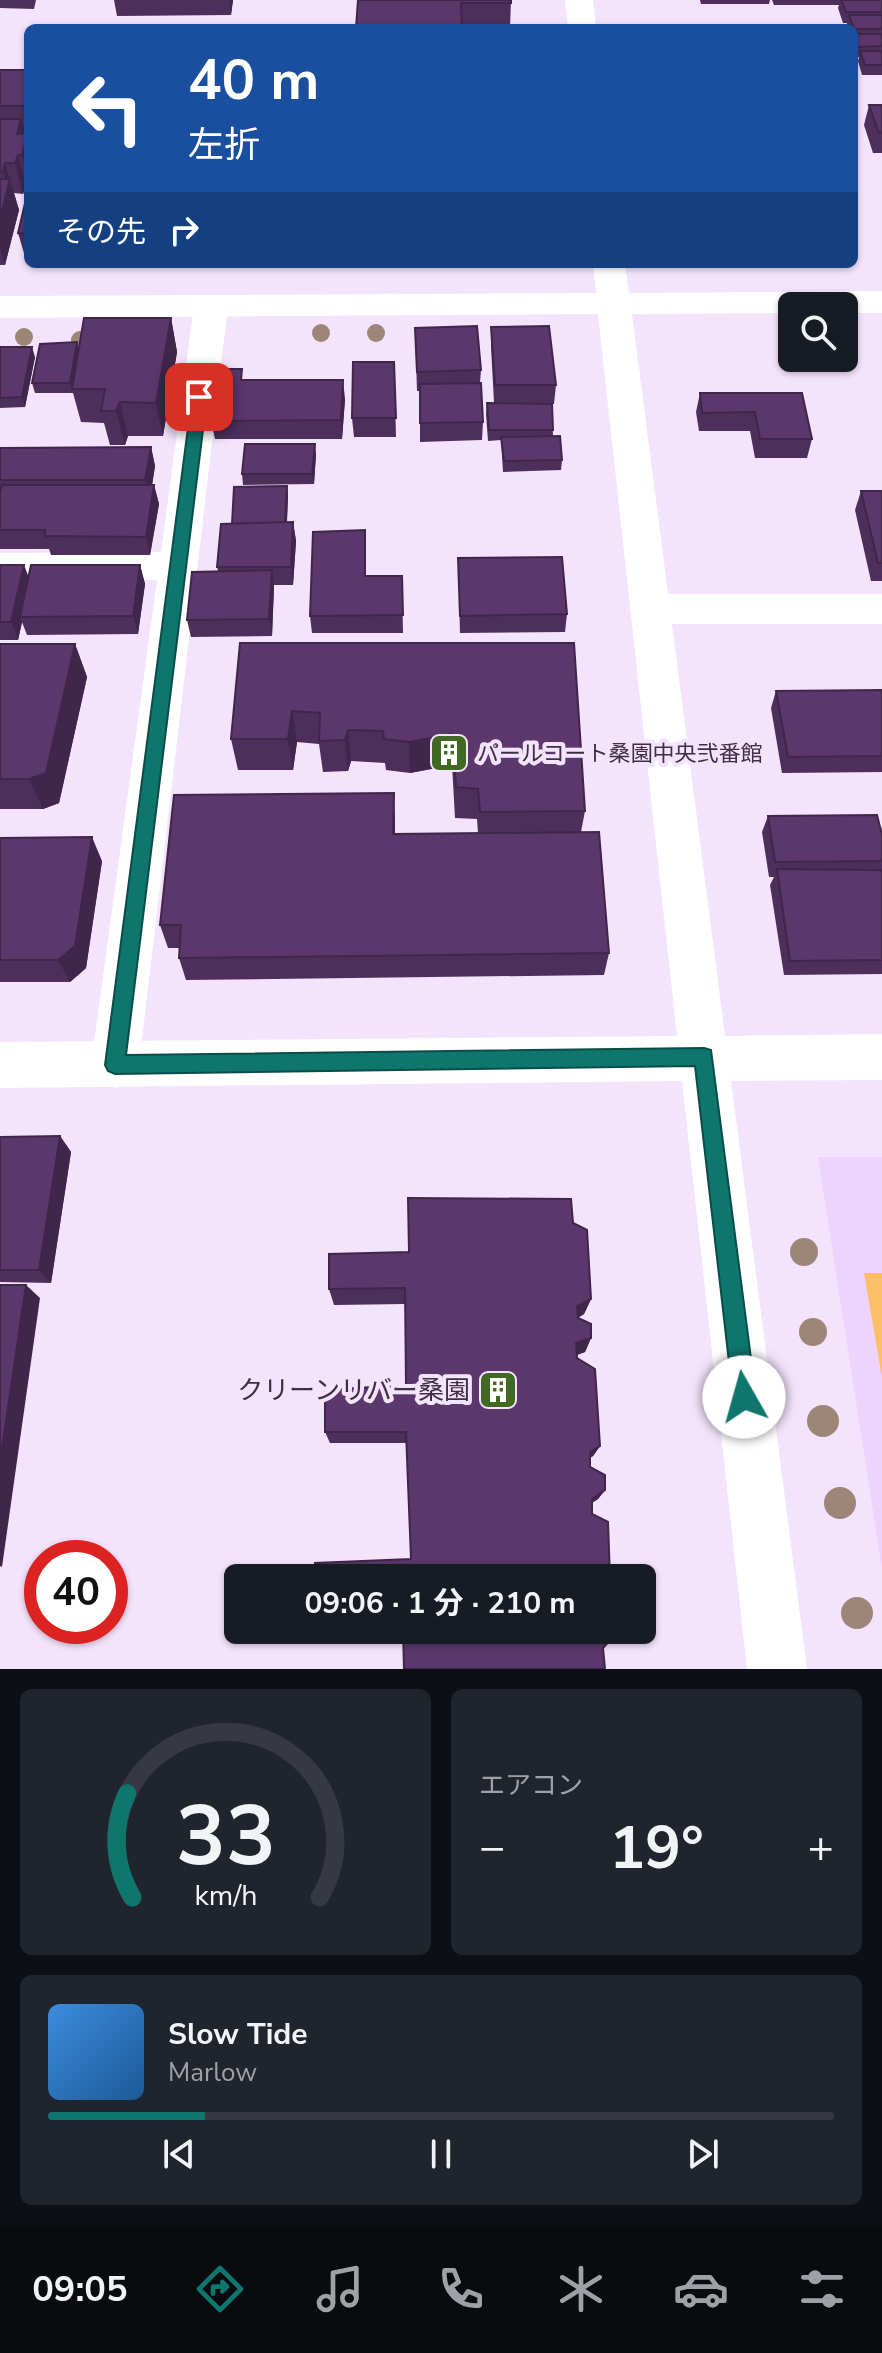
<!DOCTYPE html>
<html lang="ja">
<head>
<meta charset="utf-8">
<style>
	:root { --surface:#171b24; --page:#20242c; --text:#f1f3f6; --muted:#9ea1a6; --line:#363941; --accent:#0f766e }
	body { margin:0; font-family:"Nunito Sans","Noto Sans JP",sans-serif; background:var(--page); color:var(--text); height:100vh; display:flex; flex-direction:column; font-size:30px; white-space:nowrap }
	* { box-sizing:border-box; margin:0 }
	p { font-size:26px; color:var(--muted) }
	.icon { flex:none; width:44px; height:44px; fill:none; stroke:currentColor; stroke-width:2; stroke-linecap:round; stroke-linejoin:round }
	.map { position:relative; height:1669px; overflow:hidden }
	.details { display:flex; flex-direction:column; gap:20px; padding:20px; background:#0d0f14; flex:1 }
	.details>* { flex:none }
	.guide { position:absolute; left:24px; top:24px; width:834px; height:244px; border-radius:12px; box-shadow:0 2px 6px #0004; background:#1a4fa0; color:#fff; overflow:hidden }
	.controls { position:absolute; left:778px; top:292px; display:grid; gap:16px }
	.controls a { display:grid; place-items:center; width:80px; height:80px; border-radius:12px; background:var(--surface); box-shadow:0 2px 6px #0004; font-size:40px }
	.speed { position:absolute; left:24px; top:1540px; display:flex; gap:16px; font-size:40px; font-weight:700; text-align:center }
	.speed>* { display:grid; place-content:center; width:104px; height:104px; border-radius:50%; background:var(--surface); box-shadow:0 2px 6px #0004; line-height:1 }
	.speed .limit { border:12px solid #d22; background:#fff; color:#111 }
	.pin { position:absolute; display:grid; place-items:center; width:68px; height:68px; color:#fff; margin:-34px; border-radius:16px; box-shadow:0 4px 12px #0006 }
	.me { position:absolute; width:88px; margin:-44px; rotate:353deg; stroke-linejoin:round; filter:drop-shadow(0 0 6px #0008) }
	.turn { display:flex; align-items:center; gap:28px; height:168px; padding:0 32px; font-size:36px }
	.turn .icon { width:104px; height:104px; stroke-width:2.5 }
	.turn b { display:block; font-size:56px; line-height:68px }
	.then { display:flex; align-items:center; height:76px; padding:0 32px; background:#0003; gap:16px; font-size:30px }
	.big { font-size:60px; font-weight:700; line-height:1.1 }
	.details .tile { flex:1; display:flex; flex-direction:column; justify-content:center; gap:12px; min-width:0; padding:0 28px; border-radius:12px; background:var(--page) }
	.details .dial { align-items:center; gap:0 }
	.dial svg { height:208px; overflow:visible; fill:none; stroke:var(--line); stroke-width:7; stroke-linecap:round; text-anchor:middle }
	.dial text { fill:var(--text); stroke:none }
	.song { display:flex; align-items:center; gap:24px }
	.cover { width:96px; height:96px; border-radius:12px; background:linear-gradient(135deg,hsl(210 70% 55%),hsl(210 70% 35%)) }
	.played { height:8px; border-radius:4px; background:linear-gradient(90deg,var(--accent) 20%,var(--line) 20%) }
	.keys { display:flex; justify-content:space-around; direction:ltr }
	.heat { display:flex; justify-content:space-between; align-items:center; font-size:44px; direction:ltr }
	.details .tiles { flex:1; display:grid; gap:20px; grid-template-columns:1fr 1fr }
	.tile:last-child { grid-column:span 2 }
	.trip { position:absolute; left:224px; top:1564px; width:432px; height:80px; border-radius:12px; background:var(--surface); box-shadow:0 2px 6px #0004; font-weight:700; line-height:80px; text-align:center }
	.tabs { display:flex; height:128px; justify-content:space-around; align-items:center; background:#090b0e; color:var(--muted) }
	.tabs .icon { width:56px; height:56px }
	.tabs .current { color:var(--accent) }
	.tabs b { font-size:36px; color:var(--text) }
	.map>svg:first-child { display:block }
</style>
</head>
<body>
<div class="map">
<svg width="882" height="1669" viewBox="0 0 882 1669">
	<rect width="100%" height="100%" fill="#f4e3fc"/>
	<polygon fill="#eed3fc" points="818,1157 882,1157 882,1569"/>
	<polygon fill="#fdbf65" points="864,1273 882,1273 882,1377"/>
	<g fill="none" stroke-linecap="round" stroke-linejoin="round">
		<g fill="#fff" fill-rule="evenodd">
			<polygon points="211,295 223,298 228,306 139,1065 132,1081 115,1088 98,1081 91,1065 157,580 0,581 0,553 161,552 194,306 199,298"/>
			<polygon points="650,594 882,594 882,624 650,624 636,620 630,609 636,598"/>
		</g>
		<g fill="#fff" fill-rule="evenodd">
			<polygon points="565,0 593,0 596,28 568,28"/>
			<polygon points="593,264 625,264 629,293 882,291 882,313 844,313 844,306 792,306 792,313 632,314 725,1036 882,1034 882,1080 731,1081 807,1669 747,1669 682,1081 0,1088 0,1042 677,1036 598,314 0,318 0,296 596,293"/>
		</g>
	</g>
	<g fill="#9d8677">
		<circle cx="321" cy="333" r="9"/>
		<circle cx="376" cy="333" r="9"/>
		<circle cx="24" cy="337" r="9"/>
		<circle cx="80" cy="340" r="9"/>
		<circle cx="804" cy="1252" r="14"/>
		<circle cx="813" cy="1332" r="14"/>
		<circle cx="823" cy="1421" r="16"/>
		<circle cx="840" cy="1503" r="16"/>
		<circle cx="857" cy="1613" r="16"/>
	</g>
	<g fill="#4e2f5c">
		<polygon points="0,0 36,0 34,9 0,8"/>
		<polygon points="114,0 233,0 231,15 117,16"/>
		<polygon points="358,0 511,0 510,28 356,28"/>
		<polygon points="700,0 770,0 769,4 701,4"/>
		<polygon points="772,0 882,0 882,75 862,75 858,61 859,57 854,57 854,28 847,28 847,23 843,23 838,8 839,5 774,5"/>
		<polygon points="0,70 28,70 28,132 24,132 25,134 28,135 28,185 26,186 23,194 14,193 19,210 5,265 0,265"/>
		<polygon points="869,105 882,105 882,153 873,153 864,125"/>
		<polygon points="28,191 28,253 24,253 18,233"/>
		<polygon points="171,318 177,352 163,436 128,436 125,445 110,445 104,423 81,422 73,393 35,393 32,383 77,342 79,349"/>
		<polygon points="491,327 556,385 554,404 552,404 553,436 562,460 561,470 503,472 501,440 488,441 486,414 487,403 494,403 491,346"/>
		<polygon points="415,328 481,370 480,383 483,422 482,440 420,442 420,391 417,391"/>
		<polygon points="0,347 35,357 25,407 0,408"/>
		<polygon points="394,362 396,437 354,437 352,418"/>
		<polygon points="244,380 345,399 342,439 215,439 211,421"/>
		<polygon points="700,393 802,393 812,439 807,458 755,458 750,431 699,431 696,412"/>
		<polygon points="151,447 155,466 152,485 154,485 159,504 150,555 51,555 49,549 0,549 0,448"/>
		<polygon points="316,454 314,484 243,485 242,474"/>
		<polygon points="287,486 288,496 287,523 293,522 296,541 293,585 274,585 272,636 191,637 187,620 218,571 217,567 232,524"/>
		<polygon points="861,491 882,491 882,581 871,581 855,510"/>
		<polygon points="366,549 366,576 402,576 403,633 312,633 310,616"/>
		<polygon points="458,558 567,614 565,632 460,633"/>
		<polygon points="0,565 29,576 140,565 145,584 138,634 27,635 22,622 18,640 0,640"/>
		<polygon points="240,643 574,643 585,811 581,832 609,953 604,975 186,980 179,958 179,948 168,948 160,925 395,818 395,834 478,833 477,819 455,818 452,765 410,773 386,770 385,763 351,761 348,771 323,772 319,744 297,742 293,770 238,770 231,739"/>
		<polygon points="0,644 75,644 87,677 59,803 43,809 0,809"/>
		<polygon points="882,690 882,772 782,773 771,708 776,691"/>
		<polygon points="768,816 881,830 882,827 882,974 784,975 770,885 774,877 769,877 762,832"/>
		<polygon points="0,838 102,861 86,968 70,982 0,982"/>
		<polygon points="60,1136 71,1152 51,1283 0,1282 0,1137"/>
		<polygon points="573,1223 591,1299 584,1314 578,1318 591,1338 585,1352 577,1355 600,1446 593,1456 590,1458 590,1467 605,1490 598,1499 592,1503 411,1559 407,1443 330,1443 325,1432 406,1385 405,1304 334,1305 329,1289 409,1252"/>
		<polygon points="362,1630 611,1630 403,1633 365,1632"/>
	</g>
	<g fill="#40264b">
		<polygon points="229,0 233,0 231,15"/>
		<polygon points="21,119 26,139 28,135 28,176 17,134"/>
		<polygon points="18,155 26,186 23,194 15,163"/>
		<polygon points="5,163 19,210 5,265 0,248 0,219 8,188 3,172"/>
		<polygon points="171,318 177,352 163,436 156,403"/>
		<polygon points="77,342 79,353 72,389 70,383"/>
		<polygon points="32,347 35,357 25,407 22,397"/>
		<polygon points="343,380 345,399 342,439 341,420"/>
		<polygon points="120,402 128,436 125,445 116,411"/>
		<polygon points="315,444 316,454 314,484 312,474"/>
		<polygon points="151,447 155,466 150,498 145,480"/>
		<polygon points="154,485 159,504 150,555 146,537"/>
		<polygon points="287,486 288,496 286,537 285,527"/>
		<polygon points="293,522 296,541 293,585 291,567"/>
		<polygon points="365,530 366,549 366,594 365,576"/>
		<polygon points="24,565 31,583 20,617 22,622 18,640 11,622"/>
		<polygon points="140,565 145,584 138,634 133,616"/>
		<polygon points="272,570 274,588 272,636 269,619"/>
		<polygon points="75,644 87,677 59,803 43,809 29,779"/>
		<polygon points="292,711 297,742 293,770 288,739"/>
		<polygon points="348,730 351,761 348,771 345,740"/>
		<polygon points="452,734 452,765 410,773 409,742"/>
		<polygon points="394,793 395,818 395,859 393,834"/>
		<polygon points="92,837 102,861 86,968 70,982 58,960"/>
		<polygon points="60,1136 71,1152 51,1283 39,1270"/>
		<polygon points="26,1285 40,1298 2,1567 0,1566 0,1462"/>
		<polygon points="591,1299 584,1314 571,1321 577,1306"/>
		<polygon points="591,1338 585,1352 570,1357 576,1343"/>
		<polygon points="600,1446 593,1456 583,1462 590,1452"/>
		<polygon points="605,1490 598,1499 585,1507 592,1499"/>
	</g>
	<g fill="#5b376b" stroke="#40264b" stroke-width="2">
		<polygon points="358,0 511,0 511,3 461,3 462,28 356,28"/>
		<polygon points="841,0 882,0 882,12 846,12"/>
		<polygon points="849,15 882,15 882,29 854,29"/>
		<polygon points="854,34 882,34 882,46 856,47"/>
		<polygon points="860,51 882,51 882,65 865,65"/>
		<rect x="0" y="70" width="28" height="36"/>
		<polygon points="869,105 882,105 882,133 879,133"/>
		<polygon points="0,119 21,119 17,134 28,133 22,155 18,155 15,163 5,163 3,172 0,172"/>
		<polygon points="0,179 10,179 0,219"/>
		<polygon points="28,191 28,234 18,233"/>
		<polygon points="84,318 171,318 156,403 120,402 116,411 101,411 105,389 72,389"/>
		<polygon points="477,326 481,370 417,372 415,328"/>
		<polygon points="549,326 556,385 495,385 491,327"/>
		<polygon points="77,342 70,383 32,383 40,344"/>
		<polygon points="0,347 32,347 22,397 0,398"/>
		<polygon points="353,362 394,362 396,418 352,418"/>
		<polygon points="217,369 242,369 241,380 343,380 341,420 211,421"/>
		<polygon points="481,383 483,422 420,423 420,384"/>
		<polygon points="700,393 802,393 812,439 760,439 755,412 702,413"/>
		<polygon points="487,403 552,404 553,430 489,430"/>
		<polygon points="560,436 562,460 504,461 501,437"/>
		<polygon points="245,444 315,444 312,474 242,474"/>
		<polygon points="151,447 145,480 0,480 0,448"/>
		<polygon points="2,485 154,485 146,537 45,536 45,530 0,530 0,492"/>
		<polygon points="287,486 285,523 232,524 234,487"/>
		<polygon points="861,491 882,491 882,563 878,563"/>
		<polygon points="293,522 291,567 217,567 221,524"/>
		<polygon points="365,530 365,576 402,576 403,615 310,616 313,532"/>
		<polygon points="562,557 567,614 460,616 458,558"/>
		<polygon points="0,565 24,565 11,622 0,622"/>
		<polygon points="31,565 140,565 133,616 20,617"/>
		<polygon points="272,570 269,619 187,620 192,572"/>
		<polygon points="240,643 574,643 585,811 480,812 478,789 456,787 452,734 409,742 384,739 383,731 348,730 345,740 319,741 320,713 292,711 288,739 231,739"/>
		<polygon points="0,644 75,644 46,773 29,779 0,779"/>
		<polygon points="882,690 882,756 788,757 776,691"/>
		<polygon points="394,793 393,834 599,832 609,953 179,958 181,925 160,925 174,795"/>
		<polygon points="877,815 882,835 882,861 775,862 768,816"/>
		<polygon points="92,837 75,946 58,960 0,960 0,838"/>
		<polygon points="777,869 882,870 882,960 790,961"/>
		<polygon points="60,1136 39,1270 0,1270 0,1137"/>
		<polygon points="408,1198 571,1199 573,1223 587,1230 591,1299 577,1306 578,1318 591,1324 591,1338 576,1343 577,1358 595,1369 600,1446 590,1452 590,1467 605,1475 605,1490 592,1499 592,1514 608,1522 610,1578 315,1578 315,1563 411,1559 406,1432 325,1432 325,1390 406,1385 405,1288 329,1289 329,1254 409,1252"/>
		<polygon points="0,1285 26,1285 0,1462"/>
		<polygon points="374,1630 611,1630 611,1639 603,1648 605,1669 404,1669 403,1630"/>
	</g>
	<polygon fill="#0f766e" stroke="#0a4d48" stroke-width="2" points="199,392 207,397 126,1055 704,1048 711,1050 756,1397 752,1405 744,1409 736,1405 733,1397 695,1066 115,1074 108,1071 105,1065 192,397"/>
	<defs>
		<g id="building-square" transform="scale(2)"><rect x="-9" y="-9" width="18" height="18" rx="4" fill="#416924" stroke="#f4e3fc"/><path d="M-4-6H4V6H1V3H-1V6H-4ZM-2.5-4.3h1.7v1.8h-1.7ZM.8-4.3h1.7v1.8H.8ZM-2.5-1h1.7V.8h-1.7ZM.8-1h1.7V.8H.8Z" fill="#fff"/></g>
	</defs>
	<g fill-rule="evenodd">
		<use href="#building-square" x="449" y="753"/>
		<use href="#building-square" x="498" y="1390"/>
	</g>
	<g text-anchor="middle" stroke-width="8" stroke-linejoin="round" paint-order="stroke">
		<g font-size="22" fill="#3f2e46" stroke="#f4e3fc" text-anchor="start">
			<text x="477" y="761">パールコート桑園中央弐番館</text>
		</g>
		<g font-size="26" fill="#3f2e46" stroke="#f4e3fc" text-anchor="end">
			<text x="470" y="1399">クリーンリバー桑園</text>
		</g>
	</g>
</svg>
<div class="controls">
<a><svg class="icon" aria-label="search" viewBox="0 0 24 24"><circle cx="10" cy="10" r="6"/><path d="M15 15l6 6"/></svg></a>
</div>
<div class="speed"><div class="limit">40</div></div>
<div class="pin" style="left:199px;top:397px;background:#d93025"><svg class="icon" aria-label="arrive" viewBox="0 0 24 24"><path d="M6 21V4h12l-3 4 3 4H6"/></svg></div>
<svg class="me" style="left:744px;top:1397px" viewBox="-20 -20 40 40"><circle r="19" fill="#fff"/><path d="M0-13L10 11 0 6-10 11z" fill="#0f766e"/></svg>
<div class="trip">09:06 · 1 分 · 210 m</div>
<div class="guide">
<div class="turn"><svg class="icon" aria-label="left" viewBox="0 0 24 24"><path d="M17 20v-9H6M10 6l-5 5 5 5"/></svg><div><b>40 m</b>左折</div></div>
<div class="then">その先<svg class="icon" aria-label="right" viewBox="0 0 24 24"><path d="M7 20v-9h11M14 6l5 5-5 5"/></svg></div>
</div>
</div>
<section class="details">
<div class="tiles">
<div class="tile dial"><svg viewBox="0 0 100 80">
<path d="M14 69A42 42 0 1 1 86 69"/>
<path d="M14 69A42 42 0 0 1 12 29" stroke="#0f766e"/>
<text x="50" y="56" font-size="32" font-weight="700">33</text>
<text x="50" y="72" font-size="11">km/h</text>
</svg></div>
<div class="tile"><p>エアコン</p>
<div class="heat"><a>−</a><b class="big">19°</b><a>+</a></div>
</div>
<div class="tile">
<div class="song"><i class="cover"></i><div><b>Slow Tide</b><p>Marlow</p></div></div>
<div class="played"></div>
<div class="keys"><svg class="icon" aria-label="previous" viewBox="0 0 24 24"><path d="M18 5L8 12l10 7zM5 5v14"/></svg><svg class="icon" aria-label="pause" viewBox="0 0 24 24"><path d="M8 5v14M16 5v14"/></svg><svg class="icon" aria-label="next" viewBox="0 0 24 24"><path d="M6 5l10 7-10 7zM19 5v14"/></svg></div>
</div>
</div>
</section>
<nav class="tabs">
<b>09:05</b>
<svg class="icon current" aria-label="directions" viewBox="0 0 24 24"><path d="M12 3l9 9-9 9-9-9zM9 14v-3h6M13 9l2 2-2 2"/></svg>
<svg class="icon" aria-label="music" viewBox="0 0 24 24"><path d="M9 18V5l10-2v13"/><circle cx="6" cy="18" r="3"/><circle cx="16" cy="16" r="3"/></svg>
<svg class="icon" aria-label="phone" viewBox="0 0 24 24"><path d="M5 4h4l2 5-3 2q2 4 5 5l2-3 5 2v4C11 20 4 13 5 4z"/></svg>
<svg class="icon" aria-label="climate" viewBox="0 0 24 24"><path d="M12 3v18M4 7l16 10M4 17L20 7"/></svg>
<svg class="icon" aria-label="car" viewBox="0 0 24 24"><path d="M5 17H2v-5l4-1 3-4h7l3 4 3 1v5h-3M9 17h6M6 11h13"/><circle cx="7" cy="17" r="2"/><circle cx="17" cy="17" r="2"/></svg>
<svg class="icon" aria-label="filters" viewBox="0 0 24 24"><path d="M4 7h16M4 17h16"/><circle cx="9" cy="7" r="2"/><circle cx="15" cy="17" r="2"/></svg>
</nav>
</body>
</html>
